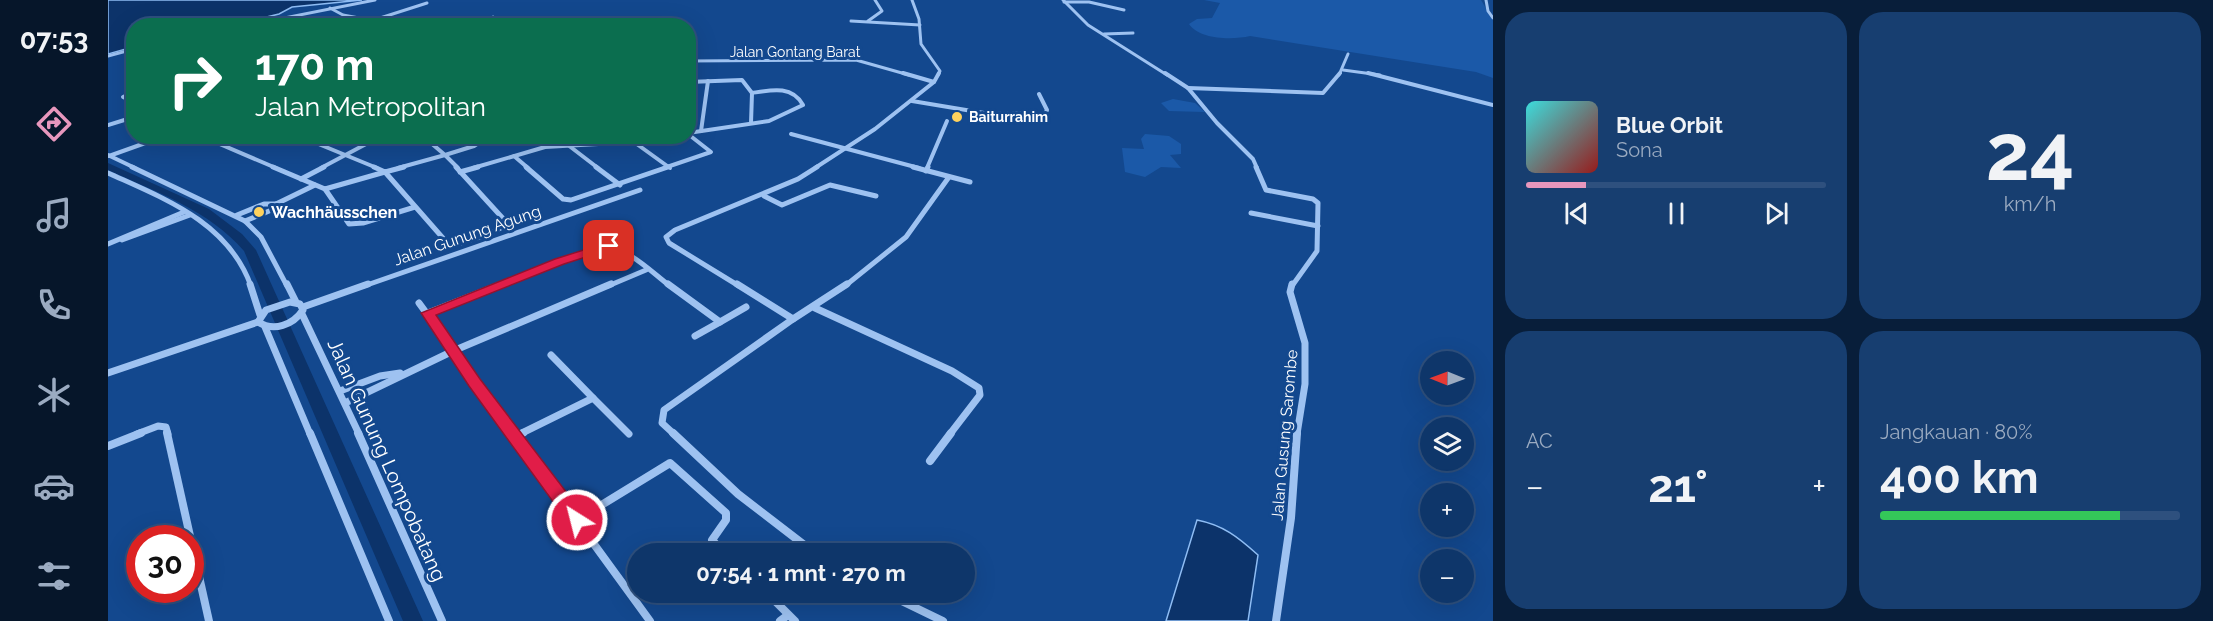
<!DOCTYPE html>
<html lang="id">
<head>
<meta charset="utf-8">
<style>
	:root { --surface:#0e366a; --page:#173e70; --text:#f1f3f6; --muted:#9babc1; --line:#2e507e; --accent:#e797bd }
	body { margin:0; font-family:Raleway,sans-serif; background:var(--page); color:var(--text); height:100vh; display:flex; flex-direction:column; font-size:22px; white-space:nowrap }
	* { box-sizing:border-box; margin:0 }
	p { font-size:20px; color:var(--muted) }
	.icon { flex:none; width:33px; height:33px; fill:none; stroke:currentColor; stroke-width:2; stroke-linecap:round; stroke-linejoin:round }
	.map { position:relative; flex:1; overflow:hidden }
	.sheet { display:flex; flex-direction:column; gap:12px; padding:12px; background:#081e3a; width:720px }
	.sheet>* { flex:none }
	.hud { position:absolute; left:18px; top:18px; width:570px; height:126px; border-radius:24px; box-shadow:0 6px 24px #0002,0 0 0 2px var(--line); background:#0b6e4f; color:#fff; overflow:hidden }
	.needle { width:39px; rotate:271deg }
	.buttons { position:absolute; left:1312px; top:351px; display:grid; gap:12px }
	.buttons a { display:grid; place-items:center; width:54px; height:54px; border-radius:50%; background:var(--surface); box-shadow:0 6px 24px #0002,0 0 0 2px var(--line); font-size:30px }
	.speed { position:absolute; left:18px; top:525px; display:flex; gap:12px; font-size:30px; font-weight:700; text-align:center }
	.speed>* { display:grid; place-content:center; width:78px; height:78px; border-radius:50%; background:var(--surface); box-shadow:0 6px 24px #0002,0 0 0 2px var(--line); line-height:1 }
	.speed .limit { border:9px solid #d22; background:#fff; color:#111 }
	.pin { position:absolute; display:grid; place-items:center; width:51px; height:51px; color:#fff; margin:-26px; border-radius:12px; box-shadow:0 3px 9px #0006 }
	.me { position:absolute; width:66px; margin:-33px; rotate:324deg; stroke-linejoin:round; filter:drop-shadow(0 0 4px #0008) }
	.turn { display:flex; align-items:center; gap:21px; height:126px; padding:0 30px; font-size:27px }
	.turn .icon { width:78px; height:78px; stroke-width:2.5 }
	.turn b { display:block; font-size:42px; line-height:51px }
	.big { font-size:45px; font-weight:700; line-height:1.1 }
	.sheet .widget { flex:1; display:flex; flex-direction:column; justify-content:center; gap:9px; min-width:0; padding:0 21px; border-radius:24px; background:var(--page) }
	.sheet .dial { align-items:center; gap:0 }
	.dial b { font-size:78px; line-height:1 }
	.song { display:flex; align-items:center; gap:18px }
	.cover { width:72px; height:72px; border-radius:9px; background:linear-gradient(135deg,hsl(180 70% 55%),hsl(0 70% 35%)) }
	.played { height:6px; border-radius:3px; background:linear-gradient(90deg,var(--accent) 20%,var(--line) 20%) }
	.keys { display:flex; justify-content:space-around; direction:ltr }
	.heat { display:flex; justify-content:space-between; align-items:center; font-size:33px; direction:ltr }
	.charge { height:9px; border-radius:4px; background:linear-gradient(90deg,#34c759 80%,var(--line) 0) }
	.sheet .tiles { flex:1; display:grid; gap:12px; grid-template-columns:repeat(2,1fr) }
	.trip { position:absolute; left:519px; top:543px; width:348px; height:60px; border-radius:30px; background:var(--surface); box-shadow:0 6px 24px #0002,0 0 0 2px var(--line); font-weight:700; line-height:60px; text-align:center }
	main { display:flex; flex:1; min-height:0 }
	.dock { display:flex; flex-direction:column; width:108px; justify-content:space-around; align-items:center; background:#06162a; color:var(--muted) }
	.dock .icon { width:42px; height:42px }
	.dock .current { color:var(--accent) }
	.dock b { font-size:27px; color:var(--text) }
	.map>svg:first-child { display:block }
</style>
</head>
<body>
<main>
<nav class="dock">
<b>07:53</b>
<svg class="icon current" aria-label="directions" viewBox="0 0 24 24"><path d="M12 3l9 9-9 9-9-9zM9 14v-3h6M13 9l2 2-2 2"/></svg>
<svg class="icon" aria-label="music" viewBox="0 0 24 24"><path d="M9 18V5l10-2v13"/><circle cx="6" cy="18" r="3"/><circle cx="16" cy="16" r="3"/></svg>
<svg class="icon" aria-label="phone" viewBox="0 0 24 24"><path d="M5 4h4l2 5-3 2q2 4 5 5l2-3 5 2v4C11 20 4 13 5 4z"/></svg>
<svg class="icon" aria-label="climate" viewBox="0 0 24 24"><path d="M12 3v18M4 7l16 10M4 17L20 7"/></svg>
<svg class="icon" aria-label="car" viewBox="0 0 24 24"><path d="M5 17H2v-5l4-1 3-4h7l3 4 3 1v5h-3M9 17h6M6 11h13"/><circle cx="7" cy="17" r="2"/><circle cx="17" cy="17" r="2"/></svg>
<svg class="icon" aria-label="filters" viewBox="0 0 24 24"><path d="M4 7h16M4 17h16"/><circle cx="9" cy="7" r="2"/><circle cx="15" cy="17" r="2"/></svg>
</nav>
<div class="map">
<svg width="1385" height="621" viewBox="0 0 1385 621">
	<rect width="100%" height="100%" fill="#13488e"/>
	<g fill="#1b59a8">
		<path d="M1096,0H1373L1385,20V78L1368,72L1142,36C1125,40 1092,40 1081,24L1089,19L1104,18L1112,3Z"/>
		<polygon points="1065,99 1087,103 1097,112 1061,111 1053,103"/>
		<polygon points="1037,134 1061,136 1073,144 1073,154 1062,155 1073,168 1053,167 1037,177 1017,172 1014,148 1036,149 1033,139"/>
	</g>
	<g fill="#0c336a" stroke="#8fbdf4" stroke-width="1.5">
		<polygon points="0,0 254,0 184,7 171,14 126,25 26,26 25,47 0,54"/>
		<path d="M1089,520C1115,525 1130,537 1150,555L1140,621H1058Z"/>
	</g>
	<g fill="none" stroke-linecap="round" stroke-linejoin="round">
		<path fill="#0c336a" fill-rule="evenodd" d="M0,163L101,209L134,234L148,250L315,621H295L136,251C101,210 48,192 0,170Z"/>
		<g stroke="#9ec2f1" stroke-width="3">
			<polyline points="804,0 811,19 813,44 832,71 830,75"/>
			<polyline points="955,0 980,25 1059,75"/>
			<polyline points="1378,0 1380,11 1385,18"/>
			<polyline points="956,2 981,2 1016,10"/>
			<polyline points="222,8 235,15 294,26"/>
			<polyline points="269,19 319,3"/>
			<polyline points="743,21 812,25"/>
			<polyline points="760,21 774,11 767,0"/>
			<polyline points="136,26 267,0"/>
			<polyline points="367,26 385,17"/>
			<polyline points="996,34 1025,33"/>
			<polyline points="0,56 26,49"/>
			<polyline points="580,61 748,60 801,75"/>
			<polyline points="1235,70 1272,75"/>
			<polyline points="1231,75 1240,54"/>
		</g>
		<g stroke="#9ec2f1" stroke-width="4">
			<polyline points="795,73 826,82"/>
			<polyline points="1057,73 1080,88 1109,123 1145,159 1149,168"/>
			<polyline points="1260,73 1385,105"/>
			<polyline points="580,82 634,80 644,93"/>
			<polyline points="1080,88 1215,93 1232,73"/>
			<polyline points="26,92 15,97 26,102"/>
			<polyline points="804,101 876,113 937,114 939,110 931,94"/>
			<polyline points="643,123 644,93"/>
			<polyline points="0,125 26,117"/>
			<polyline points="593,131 600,81"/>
			<path d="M580,133L661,121L695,105C684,85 663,90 644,93"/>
			<polyline points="683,134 811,168"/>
			<polyline points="93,136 168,168"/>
			<polyline points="191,136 269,168"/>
			<polyline points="328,136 323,143 337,155 366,146 381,136"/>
			<polyline points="526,142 562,168"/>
			<polyline points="208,143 220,136"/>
			<polyline points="460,145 490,168"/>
			<polyline points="0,155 27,168"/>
			<polyline points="1,156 57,136"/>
			<polyline points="406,156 420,168"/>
			<polyline points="213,168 273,136"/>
			<polyline points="290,168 337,155 350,168"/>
			<polyline points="365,168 437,147 526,142 559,136"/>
			<polyline points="556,168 603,152 580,134"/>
			<polyline points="707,168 767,129 826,82 831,73"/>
			<polyline points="819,168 839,121"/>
		</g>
		<g stroke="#9ec2f1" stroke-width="5">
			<polyline points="24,167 137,221 153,237 179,286"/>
			<polyline points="165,167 217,189 277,172"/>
			<polyline points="266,167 277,172"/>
			<polyline points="418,167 455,199 463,200 560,167"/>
			<polyline points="488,167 512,185"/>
			<polyline points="805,167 862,182"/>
			<polyline points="1148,167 1158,190 1205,199 1210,203 1209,251 1184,286"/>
			<polyline points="818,171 820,167"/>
			<polyline points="277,172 341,245 346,245 381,234 400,224 348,167"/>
			<polyline points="277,172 296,167"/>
			<polyline points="352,172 370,167"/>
			<path d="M0,173C57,199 120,222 143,286"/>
			<polyline points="193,179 216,167"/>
			<polyline points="217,189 241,224 255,223 307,207"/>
			<polyline points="656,196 674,205 722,185 768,196"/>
			<polyline points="1143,213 1210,226"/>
			<polyline points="129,215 156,204 168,204"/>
			<polyline points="137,221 166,209 168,204 207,185"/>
			<polyline points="14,240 82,215"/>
			<polyline points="0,244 76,212"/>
			<polyline points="256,286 532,190"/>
			<path d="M390,286L491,247C517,244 542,271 562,286"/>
			<polyline points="500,286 538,270"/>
			<polyline points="631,286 561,243 558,237 567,230 690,179 709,167"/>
			<polyline points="737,286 798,237 841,177"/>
		</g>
		<g stroke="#9ec2f1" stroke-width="7">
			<polyline points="142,284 152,315"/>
			<polyline points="179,284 188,302"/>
			<polyline points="560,284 612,322 638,307"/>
			<polyline points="1184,284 1182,292 1197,343 1197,384 1189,434"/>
			<path d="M182,302L192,304L195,310C185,325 166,332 150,322L158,310Z"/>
			<polyline points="311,303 407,434"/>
			<polyline points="195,307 260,284"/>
			<polyline points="707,308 844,371 871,388 872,395 842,434"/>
			<polyline points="320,313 394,284"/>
			<polyline points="194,314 251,434"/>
			<polyline points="685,319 739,284"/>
			<polyline points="157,327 202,434"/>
			<polyline points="587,336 612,322"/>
			<polyline points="443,355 485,398"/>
			<polyline points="0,373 150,322"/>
			<polyline points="232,391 272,376 292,373"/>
			<polyline points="237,403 345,351 503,284"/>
			<polyline points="29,434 50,426 58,427 60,434"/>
			<polyline points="412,434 485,398 521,434"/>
			<polyline points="566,434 554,423 556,410 685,319 629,284"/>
		</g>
		<g stroke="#9ec2f1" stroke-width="8">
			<polyline points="59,433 101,621"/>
			<polyline points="202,433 281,621"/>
			<polyline points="250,433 334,621"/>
			<polyline points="405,433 542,621"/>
			<polyline points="565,433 630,494 708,554"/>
			<polyline points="407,437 415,433"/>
			<polyline points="0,446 33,433"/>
			<polyline points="822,461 843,433"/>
			<polyline points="469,520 562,463 618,513 618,520 604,540 617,554"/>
			<polyline points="658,592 687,621"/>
			<polyline points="775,592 835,621"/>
			<polyline points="672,621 680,615"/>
			<polyline points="1168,621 1183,518 1189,433"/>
		</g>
	</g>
	<polygon fill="#e11d48" stroke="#92132f" stroke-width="1.5" points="501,242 507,246 506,248 456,264 328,315 372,379 475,514 478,520 475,525 469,527 462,525 361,386 313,313 447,259"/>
	<g fill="#ffd25d" stroke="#13488e" stroke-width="2">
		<circle cx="849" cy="117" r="6"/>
		<circle cx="151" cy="212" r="6"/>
	</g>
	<g text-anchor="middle" stroke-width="6" stroke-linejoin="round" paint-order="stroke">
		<g font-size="14" fill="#fff" stroke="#13488e">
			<text x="687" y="57">Jalan Gontang Barat</text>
		</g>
		<g font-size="14" font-weight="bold" fill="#fff" stroke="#13488e" text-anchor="start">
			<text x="861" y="122">Baiturrahim</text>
		</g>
		<g font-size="16" font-weight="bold" fill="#fff" stroke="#13488e" text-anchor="start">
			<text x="163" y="218">Wachhäusschen</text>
		</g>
		<g font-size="16" fill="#fff" stroke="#13488e">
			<text transform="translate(359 235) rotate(-19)" y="6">Jalan Gunung Agung</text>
			<text transform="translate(1176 435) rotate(-85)" y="6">Jalan Gusung Sarombe</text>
		</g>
		<g font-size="20" fill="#fff" stroke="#13488e">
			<text transform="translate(279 460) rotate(66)" y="7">Jalan Gunung Lompobatang</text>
		</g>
	</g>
</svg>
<div class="buttons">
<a><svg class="needle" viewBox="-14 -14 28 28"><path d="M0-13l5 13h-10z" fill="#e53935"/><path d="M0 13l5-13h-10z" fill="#9babc1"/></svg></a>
<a><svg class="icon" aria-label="layers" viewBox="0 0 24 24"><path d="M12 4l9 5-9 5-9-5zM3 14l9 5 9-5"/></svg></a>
<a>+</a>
<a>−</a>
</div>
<div class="speed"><div class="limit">30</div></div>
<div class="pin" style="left:501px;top:246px;background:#d93025"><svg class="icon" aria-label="arrive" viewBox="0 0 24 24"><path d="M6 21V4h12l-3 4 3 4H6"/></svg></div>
<svg class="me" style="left:469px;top:520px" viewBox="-20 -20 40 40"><circle r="17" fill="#e11d48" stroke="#fff" stroke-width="3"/><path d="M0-11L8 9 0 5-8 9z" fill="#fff"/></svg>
<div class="trip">07:54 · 1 mnt · 270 m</div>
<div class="hud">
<div class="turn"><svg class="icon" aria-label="right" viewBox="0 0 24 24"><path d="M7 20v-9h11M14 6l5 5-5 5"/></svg><div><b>170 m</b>Jalan Metropolitan</div></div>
</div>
</div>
<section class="sheet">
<div class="tiles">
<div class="widget">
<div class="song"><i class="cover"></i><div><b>Blue Orbit</b><p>Sona</p></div></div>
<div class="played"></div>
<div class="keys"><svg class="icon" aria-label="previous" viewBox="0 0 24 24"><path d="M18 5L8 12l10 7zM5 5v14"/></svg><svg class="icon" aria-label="pause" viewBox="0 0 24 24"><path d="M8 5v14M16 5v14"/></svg><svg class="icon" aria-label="next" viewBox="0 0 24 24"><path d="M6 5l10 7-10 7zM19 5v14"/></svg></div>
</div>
<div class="widget dial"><b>24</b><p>km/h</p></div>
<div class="widget"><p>AC</p>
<div class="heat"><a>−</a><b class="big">21°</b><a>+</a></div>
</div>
<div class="widget"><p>Jangkauan · 80%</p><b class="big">400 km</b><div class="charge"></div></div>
</div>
</section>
</main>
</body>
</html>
